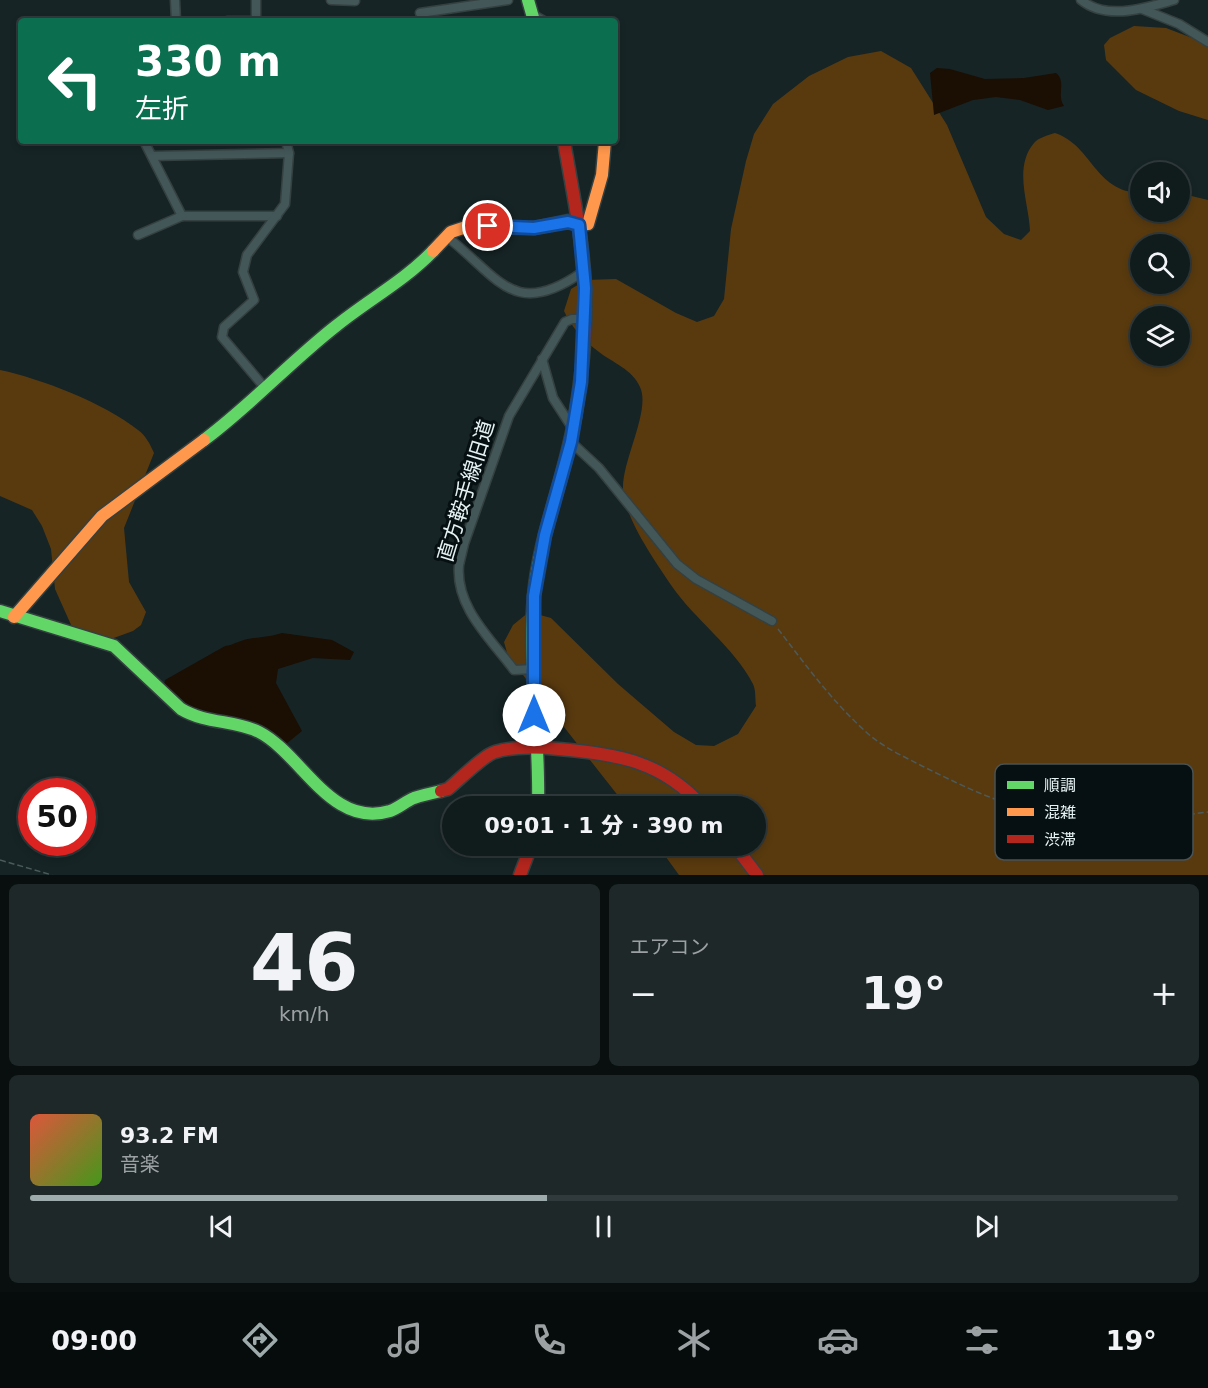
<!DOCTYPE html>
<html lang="ja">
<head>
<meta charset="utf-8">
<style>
	:root { --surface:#101b1c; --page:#1e2829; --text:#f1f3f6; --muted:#9ca1a3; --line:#30393b; --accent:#9dabac }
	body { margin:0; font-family:"DejaVu Sans","Noto Sans JP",sans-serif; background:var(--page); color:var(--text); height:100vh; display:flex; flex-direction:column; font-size:22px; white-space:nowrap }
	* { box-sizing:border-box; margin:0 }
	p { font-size:20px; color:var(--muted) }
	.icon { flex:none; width:33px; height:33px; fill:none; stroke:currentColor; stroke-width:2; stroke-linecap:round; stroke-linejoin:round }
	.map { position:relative; height:875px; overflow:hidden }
	.details { display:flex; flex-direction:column; gap:9px; padding:9px; background:#090f0f; flex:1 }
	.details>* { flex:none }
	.hud { position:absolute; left:18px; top:18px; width:600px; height:126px; border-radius:6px; box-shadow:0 3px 9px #0003,0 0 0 2px var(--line); background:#0b6e4f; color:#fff; overflow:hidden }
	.tools { position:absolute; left:1130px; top:162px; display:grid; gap:12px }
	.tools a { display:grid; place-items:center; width:60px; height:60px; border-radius:50%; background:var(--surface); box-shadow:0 3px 9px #0003,0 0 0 2px var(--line); font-size:30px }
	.speed { position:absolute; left:18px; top:778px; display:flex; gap:12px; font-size:30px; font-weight:700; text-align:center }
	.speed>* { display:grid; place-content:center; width:78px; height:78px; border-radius:50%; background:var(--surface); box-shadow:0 3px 9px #0003,0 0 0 2px var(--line); line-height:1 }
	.speed .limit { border:9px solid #d22; background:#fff; color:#111 }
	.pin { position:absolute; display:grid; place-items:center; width:51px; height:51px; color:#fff; margin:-26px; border:3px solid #fff; border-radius:50%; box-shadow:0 2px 6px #0007 }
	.me { position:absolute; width:66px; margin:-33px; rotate:0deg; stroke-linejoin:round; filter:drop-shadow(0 0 4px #0008) }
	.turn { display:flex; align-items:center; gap:21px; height:126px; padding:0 18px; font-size:27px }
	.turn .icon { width:78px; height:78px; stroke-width:2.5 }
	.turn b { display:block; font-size:42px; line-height:51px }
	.big { font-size:45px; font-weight:800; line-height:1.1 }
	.details .widget { flex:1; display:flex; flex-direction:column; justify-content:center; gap:9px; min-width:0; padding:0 21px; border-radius:9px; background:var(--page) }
	.details .dial { align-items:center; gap:0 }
	.dial b { font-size:78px; line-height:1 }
	.song { display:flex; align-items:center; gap:18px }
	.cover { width:72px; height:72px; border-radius:9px; background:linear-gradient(135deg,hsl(10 70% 55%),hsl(100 70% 35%)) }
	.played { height:6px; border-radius:3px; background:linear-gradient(90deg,var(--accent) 45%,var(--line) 45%) }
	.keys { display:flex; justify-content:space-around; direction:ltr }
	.heat { display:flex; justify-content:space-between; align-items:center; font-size:33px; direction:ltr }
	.details .tiles { flex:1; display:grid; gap:9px; grid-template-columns:1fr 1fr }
	.widget:last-child { grid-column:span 2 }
	.trip { position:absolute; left:442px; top:796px; width:324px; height:60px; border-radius:30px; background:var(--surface); box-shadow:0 3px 9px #0003,0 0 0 2px var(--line); font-weight:800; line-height:60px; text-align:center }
	.dock { display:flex; height:96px; justify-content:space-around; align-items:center; background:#060b0b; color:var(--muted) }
	.dock .icon { width:42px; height:42px }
	.dock .current { color:var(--accent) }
	.dock b { font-size:27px; color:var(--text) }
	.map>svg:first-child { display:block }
</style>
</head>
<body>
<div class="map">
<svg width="1208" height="875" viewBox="0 0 1208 875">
	<rect width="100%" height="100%" fill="#162425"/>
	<g fill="#593a0f" fill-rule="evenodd">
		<polygon points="1134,26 1166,28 1208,44 1208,120 1179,111 1136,90 1106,60 1104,45 1110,38"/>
		<path d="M881,51L911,68L947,125L986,217L1004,234L1021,240L1030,231C1029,203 1013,168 1034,143C1038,138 1048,135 1055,133C1093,146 1094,191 1140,193V212H1179V193L1208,200V875H679L658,846H756V807H627L508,656L504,642L513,625L529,612L551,618L618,684L674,732L696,745L714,746L738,734L756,706C755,699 756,690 753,684C733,646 695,620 671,585C655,561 624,517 623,489C622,460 651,410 640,387C632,369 613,363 599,352C584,341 572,328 564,311L571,289L586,280L616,279L676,313L697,322L714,316L724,299L731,229L746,161L754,134L773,104L809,76L848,57ZM1140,244H1179V284H1140ZM1140,316H1179V356H1140Z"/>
		<path d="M0,370C42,379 104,403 138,430C146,436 150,444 154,453L124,528L129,582L146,612L141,625L133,631L111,639H96L72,627L55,589L51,549L42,526L32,510L0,496Z"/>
	</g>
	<g fill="#1b0e03">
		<path d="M937,68L950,69L985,79L1024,78L1056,73C1067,82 1056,94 1064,106L1048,110L1020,100L996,97L973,100L934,115L930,73Z"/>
		<path d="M282,633L332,640L354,652L350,660L313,658L278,669L276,683L302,731L286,744L270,731L195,712L164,685L165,680L225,646C234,645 240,640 248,639C260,637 270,637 282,633Z"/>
	</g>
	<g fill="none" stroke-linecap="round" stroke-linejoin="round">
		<g stroke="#354040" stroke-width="11">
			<g id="street">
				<polyline points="175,0 176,21"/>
				<polyline points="331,0 355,1"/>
				<path d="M1081,0C1107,21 1145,8 1174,0"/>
				<polyline points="1142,9 1179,24 1208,42"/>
				<polyline points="420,13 508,0"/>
				<polyline points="532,14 544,21"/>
				<polyline points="256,20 256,0"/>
				<polyline points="227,21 256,21"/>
				<polyline points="144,141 182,216 277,216"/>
				<polyline points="152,156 289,153"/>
				<polyline points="138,235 182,216"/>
				<path d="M446,236C498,276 513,320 581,273"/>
				<polyline points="542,359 553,398 573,429"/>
				<polyline points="265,388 222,337 224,327 254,300 243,272 247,255 285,204 289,153 286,141"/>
				<polyline points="571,442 599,468 677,564 696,579 772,621"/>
				<path d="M534,669L514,670C491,639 455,607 459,565L464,544L509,416L565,322L572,319H584"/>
			</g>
		</g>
		<g stroke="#354040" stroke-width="15">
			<g id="fast">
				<polyline points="528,0 534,21"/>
				<path d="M204,440C251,405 290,362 336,326C368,300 404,281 433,251"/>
				<path d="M0,611L114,646L181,709C206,724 235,720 259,732C302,754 331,829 390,811C399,808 406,801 414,798C423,795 432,793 441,791"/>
				<path d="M538,807C540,737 528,666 534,596C539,535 565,478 575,417"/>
			</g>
		</g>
		<g stroke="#354040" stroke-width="15">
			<g id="slow">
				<polyline points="433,251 451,232 466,227 534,228 568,221 578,225 588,224 602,175 605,141"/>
				<polyline points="14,617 102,516 204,440"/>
			</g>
		</g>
		<g stroke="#354040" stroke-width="15">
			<g id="jam">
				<path d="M564,141C572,189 583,239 585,288C587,331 582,375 575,417"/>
				<path d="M441,791L448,789C458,781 484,755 495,752C514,746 539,747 559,749C617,754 662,761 703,807"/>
				<polyline points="735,846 757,875"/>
				<polyline points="520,875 531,846"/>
			</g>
		</g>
		<g stroke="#4b5a5b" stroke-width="1.5" stroke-dasharray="6 3" stroke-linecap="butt">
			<path d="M778,629C805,664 831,700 864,730C880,746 903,756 922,766C961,785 999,805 1041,811L1184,815L1208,812"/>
			<polyline points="0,860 52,875"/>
		</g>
		<use href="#street" stroke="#435658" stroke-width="8"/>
		<use href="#fast" stroke="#63d668" stroke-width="12"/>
		<use href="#slow" stroke="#ff974d" stroke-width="12"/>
		<use href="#jam" stroke="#b3261e" stroke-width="12"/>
	</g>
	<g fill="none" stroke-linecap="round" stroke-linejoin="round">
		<g stroke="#114b97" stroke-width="15">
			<polyline id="route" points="488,226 534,228 568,222 579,225 585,288 581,382 571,442 545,535 534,596 534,715"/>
		</g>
		<use href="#route" stroke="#1a73e8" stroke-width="10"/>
	</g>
	<g text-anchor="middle" stroke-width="6" stroke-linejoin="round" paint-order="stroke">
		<g font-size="21" fill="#e5f3f5" stroke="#060f11">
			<text transform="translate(466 491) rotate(-73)" y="7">直方鞍手線旧道</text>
		</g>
	</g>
	<rect x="995" y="764" width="198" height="96" rx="9" fill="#060f11" stroke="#495355" stroke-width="1.5"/>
	<rect x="1007" y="781" width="27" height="8" fill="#63d668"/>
	<rect x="1007" y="808" width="27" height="8" fill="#ff974d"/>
	<rect x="1007" y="835" width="27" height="8" fill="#b3261e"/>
	<g font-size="16" fill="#e5f3f5">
		<text x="1044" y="791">順調</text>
		<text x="1044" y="818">混雑</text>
		<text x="1044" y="845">渋滞</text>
	</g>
</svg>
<div class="tools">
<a><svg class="icon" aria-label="sound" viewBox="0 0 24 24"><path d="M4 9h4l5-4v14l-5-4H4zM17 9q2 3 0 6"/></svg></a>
<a><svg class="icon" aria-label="search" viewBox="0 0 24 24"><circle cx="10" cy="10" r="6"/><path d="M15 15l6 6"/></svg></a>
<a><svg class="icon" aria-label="layers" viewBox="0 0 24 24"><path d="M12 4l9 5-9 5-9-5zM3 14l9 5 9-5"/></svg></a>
</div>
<div class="speed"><div class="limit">50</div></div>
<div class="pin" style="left:488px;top:226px;background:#d93025"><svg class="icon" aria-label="arrive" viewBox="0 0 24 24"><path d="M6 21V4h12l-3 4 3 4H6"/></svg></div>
<svg class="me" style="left:534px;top:715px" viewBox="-20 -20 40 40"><circle r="19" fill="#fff"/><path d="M0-13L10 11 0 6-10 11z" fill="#1a73e8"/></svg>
<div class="trip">09:01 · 1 分 · 390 m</div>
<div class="hud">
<div class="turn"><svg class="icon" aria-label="left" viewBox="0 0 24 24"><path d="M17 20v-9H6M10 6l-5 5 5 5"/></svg><div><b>330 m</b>左折</div></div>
</div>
</div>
<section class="details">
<div class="tiles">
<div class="widget dial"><b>46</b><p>km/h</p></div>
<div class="widget"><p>エアコン</p>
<div class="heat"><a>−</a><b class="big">19°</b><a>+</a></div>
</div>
<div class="widget">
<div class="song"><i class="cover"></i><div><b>93.2 FM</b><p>音楽</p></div></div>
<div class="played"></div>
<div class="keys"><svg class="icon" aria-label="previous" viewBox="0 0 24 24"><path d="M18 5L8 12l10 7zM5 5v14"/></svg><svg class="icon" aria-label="pause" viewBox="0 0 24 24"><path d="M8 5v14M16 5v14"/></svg><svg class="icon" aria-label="next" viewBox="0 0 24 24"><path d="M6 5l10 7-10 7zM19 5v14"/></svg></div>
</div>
</div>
</section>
<nav class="dock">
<b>09:00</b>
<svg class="icon current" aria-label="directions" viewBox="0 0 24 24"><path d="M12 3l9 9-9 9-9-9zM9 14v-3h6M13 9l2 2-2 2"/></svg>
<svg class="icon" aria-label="music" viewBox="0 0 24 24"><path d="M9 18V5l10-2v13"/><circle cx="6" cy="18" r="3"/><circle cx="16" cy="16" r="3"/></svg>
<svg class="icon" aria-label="phone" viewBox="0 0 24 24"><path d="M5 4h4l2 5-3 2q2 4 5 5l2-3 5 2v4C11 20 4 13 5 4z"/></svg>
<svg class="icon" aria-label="climate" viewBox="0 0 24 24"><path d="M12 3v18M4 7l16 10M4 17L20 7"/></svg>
<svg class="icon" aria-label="car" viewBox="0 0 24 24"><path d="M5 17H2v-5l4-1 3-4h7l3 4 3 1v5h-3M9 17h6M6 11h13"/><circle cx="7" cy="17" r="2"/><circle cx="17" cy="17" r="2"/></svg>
<svg class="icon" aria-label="filters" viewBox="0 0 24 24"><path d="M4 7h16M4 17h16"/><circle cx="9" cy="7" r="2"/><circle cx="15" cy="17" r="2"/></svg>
<b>19°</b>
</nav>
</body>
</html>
